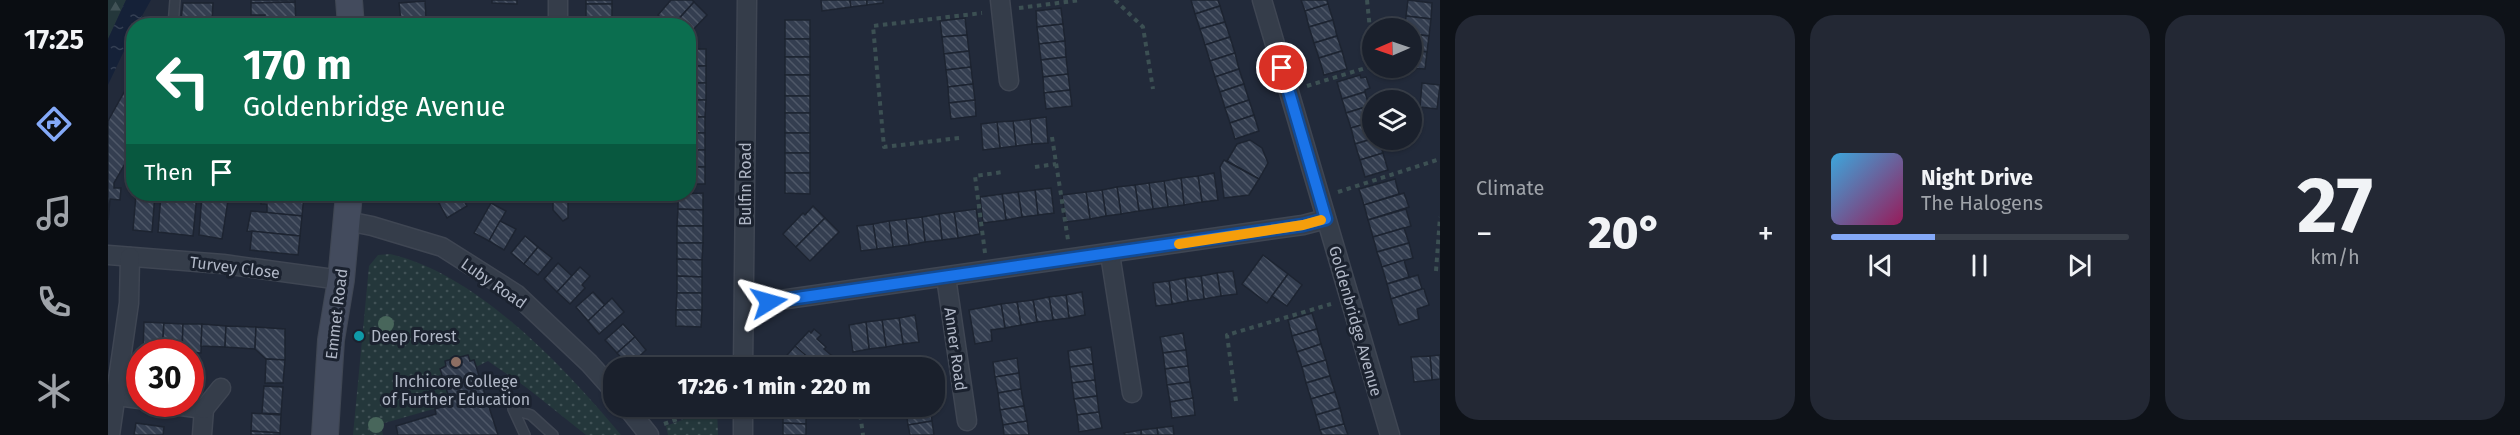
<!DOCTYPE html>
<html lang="en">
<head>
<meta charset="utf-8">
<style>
	:root { --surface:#1a202c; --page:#232834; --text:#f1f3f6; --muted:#9fa3a9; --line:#383e48; --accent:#84a9f8 }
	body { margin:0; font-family:"Fira Sans",sans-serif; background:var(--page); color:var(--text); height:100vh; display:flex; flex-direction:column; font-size:22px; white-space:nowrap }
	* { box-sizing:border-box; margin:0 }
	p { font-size:20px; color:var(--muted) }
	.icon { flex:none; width:33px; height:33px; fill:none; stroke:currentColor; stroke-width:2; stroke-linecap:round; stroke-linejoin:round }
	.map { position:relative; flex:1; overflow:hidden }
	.side { display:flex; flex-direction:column; gap:15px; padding:15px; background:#0e1218; width:1080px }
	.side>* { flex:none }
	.banner { position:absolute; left:18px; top:18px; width:570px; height:183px; border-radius:24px; box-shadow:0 2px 4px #0004,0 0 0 2px var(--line); background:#0b6e4f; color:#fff; overflow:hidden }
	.needle { width:39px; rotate:268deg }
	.tools { position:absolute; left:1254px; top:18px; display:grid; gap:12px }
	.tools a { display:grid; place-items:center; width:60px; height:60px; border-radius:50%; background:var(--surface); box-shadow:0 2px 4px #0004,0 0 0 2px var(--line); font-size:30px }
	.speed { position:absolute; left:18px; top:339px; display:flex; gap:12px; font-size:30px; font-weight:700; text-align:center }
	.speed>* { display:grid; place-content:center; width:78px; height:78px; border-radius:50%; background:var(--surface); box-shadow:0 2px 4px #0004,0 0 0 2px var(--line); line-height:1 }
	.speed .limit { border:9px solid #d22; background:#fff; color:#111 }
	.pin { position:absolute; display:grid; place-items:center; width:51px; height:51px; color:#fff; margin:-26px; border:3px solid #fff; border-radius:50%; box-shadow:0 2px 6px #0007 }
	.me { position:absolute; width:66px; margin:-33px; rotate:82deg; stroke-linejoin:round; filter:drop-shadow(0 0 4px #0008) }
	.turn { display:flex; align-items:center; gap:21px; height:126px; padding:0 18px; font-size:27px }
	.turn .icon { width:78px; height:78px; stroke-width:2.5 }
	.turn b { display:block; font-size:42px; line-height:51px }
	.then { display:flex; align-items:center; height:57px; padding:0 18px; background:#0003; gap:12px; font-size:22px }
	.big { font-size:45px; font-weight:800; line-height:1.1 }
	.side .widget { flex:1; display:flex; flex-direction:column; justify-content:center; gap:9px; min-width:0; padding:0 21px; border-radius:24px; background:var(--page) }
	.side .dial { align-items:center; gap:0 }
	.dial b { font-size:78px; line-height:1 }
	.song { display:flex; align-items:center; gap:18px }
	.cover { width:72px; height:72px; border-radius:9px; background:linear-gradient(135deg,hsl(200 70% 55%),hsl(330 70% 35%)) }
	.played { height:6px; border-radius:3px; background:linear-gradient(90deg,var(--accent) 35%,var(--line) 35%) }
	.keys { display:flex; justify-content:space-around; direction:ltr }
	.heat { display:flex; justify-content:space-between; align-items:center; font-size:33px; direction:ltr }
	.side .tiles { flex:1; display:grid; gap:15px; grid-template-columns:repeat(3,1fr) }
	.trip { position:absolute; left:495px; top:357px; width:342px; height:60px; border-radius:24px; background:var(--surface); box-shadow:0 2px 4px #0004,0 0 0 2px var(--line); font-weight:800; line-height:60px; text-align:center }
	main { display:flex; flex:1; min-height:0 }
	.tab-bar { display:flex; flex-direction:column; width:108px; justify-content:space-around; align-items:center; background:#0a0d12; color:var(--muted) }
	.tab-bar .icon { width:42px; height:42px }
	.tab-bar .active { color:var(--accent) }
	.tab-bar b { font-size:27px; color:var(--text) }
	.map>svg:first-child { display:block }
</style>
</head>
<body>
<main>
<nav class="tab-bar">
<b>17:25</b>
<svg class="icon active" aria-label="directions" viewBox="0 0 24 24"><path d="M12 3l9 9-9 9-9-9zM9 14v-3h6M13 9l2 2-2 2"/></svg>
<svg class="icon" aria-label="music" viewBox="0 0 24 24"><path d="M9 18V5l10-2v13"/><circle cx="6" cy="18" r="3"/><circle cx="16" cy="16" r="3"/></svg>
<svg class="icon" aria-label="phone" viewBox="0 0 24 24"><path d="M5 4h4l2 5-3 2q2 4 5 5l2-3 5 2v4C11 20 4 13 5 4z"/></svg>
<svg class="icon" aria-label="climate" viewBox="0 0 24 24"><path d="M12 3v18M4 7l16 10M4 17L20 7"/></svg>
</nav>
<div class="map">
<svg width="1332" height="435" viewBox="0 0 1332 435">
	<defs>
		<pattern id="grass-dots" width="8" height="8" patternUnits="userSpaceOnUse" patternTransform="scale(1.5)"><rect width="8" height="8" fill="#24373b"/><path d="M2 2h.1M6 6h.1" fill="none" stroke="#415256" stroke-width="1.8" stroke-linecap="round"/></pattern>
		<pattern id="forest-firs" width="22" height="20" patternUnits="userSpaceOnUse" patternTransform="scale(1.5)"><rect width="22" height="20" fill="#24373b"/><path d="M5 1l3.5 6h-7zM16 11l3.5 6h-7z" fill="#415256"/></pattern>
		<pattern id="water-ripples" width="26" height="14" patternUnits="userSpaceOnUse" patternTransform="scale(1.5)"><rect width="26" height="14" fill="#152138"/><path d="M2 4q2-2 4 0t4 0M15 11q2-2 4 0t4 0" fill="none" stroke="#343f53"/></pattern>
		<pattern id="building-back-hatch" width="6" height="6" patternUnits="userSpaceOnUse" patternTransform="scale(1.5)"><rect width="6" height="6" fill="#343e50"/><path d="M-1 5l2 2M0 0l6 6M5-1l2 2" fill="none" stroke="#4f5868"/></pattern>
	</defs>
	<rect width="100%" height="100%" fill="#222a3a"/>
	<g fill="url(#grass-dots)">
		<path d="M282,254C370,274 457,368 513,435H478L419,388L380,361L368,367L366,360L362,361L360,355L338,361L343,404L273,424L275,435H245L261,266L270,255Z"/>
		<polygon points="609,407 610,435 560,435 558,426"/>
	</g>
	<polygon fill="url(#forest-firs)" points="0,0 18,0 0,39"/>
	<polygon fill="url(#water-ripples)" points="18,0 43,0 29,25 26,26 25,32 0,85 0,39"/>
	<g fill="url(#building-back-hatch)" stroke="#1d2431" stroke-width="1.5">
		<polygon points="143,0 187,0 187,2 143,3"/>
		<polygon points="384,0 409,0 409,4 384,3"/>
		<rect x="478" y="0" width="26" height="4"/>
		<polygon points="563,0 584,0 586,2 564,26 561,26 550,15"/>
		<polygon points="713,0 742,0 743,7 714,11"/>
		<polygon points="742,0 759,0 759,5 743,7"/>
		<polygon points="759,0 775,0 775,3 759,5"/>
		<polygon points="1083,0 1110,0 1112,6 1087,14"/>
		<polygon points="1193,0 1219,0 1220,4 1197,11"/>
		<polygon points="1300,0 1324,3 1323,19 1298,16"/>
		<polygon points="317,1 318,18 293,21 291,3"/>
		<polygon points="187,2 188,24 157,25 157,15 143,15 143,3"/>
		<polygon points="586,2 599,15 581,34 580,26 572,26 568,22"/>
		<polygon points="75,3 105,3 104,21 73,19"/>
		<rect x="478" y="4" width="26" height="18"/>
		<polygon points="1220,4 1225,20 1201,27 1197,11"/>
		<polygon points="1112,6 1117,22 1092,29 1087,14"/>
		<polygon points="953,8 955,24 929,27 928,11"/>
		<polygon points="1298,16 1323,19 1321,36 1304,34 1304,28 1297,28"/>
		<polygon points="318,18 319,26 294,26 293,21"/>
		<polygon points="857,18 859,35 834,37 832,21"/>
		<polygon points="409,20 409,26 384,26 384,21"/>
		<rect x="677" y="20" width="25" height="19"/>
		<polygon points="1225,20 1229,36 1206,43 1201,27"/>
		<rect x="478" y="22" width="26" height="4"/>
		<polygon points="1117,22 1122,37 1097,45 1092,29"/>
		<polygon points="130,24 157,25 188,24 188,26"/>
		<polygon points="955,24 957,41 931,44 929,27"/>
		<polygon points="1304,34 1321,36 1319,52 1304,50"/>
		<polygon points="859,35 861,51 836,54 834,37"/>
		<polygon points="1229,36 1234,51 1211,58 1206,43"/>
		<polygon points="1122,37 1127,53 1102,61 1097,45"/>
		<rect x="677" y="39" width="25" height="18"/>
		<polygon points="957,41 958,57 933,60 931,44"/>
		<rect x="580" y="49" width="18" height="17"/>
		<polygon points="1304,50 1319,52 1317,69 1301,68 1304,68"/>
		<polygon points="861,51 863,67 838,70 836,54"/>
		<polygon points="1234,51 1239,69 1216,75 1211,58"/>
		<polygon points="1127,53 1131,69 1107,77 1102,61"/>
		<rect x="677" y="57" width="25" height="18"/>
		<polygon points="958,57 960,74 935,77 933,60"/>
		<rect x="580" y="66" width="18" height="17"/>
		<polygon points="863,67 865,84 840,87 838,70"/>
		<polygon points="1131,69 1136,84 1112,92 1107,77"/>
		<polygon points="960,74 962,90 936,93 935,77"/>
		<rect x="677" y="75" width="25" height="21"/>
		<polygon points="1252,75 1253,78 1258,77 1262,88 1257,90 1257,92 1234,99 1229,82"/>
		<polygon points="24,78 26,148 6,183 6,188 13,188 12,200 2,199 0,220 0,121"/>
		<rect x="580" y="83" width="18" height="17"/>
		<polygon points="1314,83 1332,85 1329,109 1312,107"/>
		<polygon points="865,84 867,100 841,103 840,87"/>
		<polygon points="1136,84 1141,100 1117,108 1112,92"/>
		<polygon points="962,90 964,106 938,109 936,93"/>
		<polygon points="1257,92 1261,106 1238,113 1234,99"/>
		<rect x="677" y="96" width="25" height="17"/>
		<polygon points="580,100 598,100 597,117 580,117"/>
		<polygon points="867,100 868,116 843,119 841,103"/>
		<polygon points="1141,100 1146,115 1122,123 1117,108"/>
		<polygon points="1261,106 1264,122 1243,128 1238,113"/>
		<rect x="677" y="113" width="25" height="20"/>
		<polygon points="1146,115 1151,131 1127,139 1122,123"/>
		<rect x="580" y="117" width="17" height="16"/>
		<polygon points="938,117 940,143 924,144 922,119"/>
		<polygon points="922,119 924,144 908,146 905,121"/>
		<polygon points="905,121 908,146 892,148 889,122"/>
		<polygon points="889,122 892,148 875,150 873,124"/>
		<polygon points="1264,122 1264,139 1247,144 1243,128"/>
		<rect x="580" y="133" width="17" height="17"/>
		<rect x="677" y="133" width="25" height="20"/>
		<polygon points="1264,139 1271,140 1275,153 1252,160 1247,144"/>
		<polygon points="1142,140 1154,148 1160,163 1151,179 1119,161 1129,144"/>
		<rect x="580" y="150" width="17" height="17"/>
		<rect x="677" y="153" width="25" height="20"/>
		<polygon points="1275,153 1280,170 1257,177 1252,160"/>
		<polygon points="1116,160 1151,179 1141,195 1116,198 1112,167"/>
		<rect x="580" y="167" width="17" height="17"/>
		<polygon points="677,173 702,173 702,194 677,193"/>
		<polygon points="1106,173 1110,200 1094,202 1090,176"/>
		<polygon points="1090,176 1094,202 1076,205 1073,178"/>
		<polygon points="1073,178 1076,205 1060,207 1056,181"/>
		<polygon points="1287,179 1291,194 1256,205 1251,189"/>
		<polygon points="1056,181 1060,207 1045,209 1041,183"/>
		<polygon points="1041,183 1045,209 1031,211 1027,185"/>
		<polygon points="1027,185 1031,211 1013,214 1009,187"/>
		<polygon points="1009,187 1013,214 998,216 994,190"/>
		<polygon points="943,188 946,213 930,215 927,190"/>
		<polygon points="927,190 930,215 914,217 910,192"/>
		<polygon points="994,190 998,216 982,219 978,192"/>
		<polygon points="910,192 914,217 898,220 894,194"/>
		<polygon points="978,192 982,219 958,222 954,195"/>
		<polygon points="595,193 595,210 570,209 570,194"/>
		<polygon points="1296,193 1301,207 1260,220 1256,205"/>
		<polygon points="28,194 47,194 44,232 25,230"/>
		<polygon points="53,194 89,194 85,236 50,232"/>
		<polygon points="94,194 121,194 114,239 91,235"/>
		<polygon points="154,194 196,195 194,216 159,213 159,204 153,204"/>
		<polygon points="325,194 347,194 331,203"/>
		<polygon points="347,194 352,194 359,206 339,218 331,203"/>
		<polygon points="894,194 898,220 875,223 872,197"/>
		<polygon points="445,202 460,202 460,218 455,221 445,210"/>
		<polygon points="383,203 398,211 381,241 366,233"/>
		<polygon points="705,206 717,218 688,247 675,234 695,213 697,215"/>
		<polygon points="570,209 595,210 595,226 569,226"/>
		<polygon points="868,209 872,234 850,238 846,212"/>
		<polygon points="1298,209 1303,226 1265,237 1260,220"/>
		<polygon points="143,211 194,216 192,236 139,231"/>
		<polygon points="846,212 850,238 834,240 831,214"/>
		<polygon points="831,214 834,240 817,242 814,217"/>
		<polygon points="814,217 817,242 801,245 798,219"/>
		<polygon points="717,218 731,232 702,261 688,247"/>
		<polygon points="798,219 801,245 785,247 781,221"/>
		<polygon points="392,221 408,229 396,250 381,241"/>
		<polygon points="781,221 785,247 769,249 765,224"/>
		<polygon points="765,224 769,249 753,251 749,226"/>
		<rect x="569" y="226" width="26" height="17"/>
		<polygon points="1296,228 1301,243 1269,252 1265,237"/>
		<polygon points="144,231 192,236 190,255 142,250"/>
		<polygon points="417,236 430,247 416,264 403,253"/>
		<polygon points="569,243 595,243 594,260 569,259"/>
		<polygon points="1301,243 1305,258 1274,267 1269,252"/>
		<polygon points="430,247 444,258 430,275 416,264"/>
		<polygon points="1155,255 1180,274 1159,303 1134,284"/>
		<polygon points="569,259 594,260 594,277 569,276"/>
		<polygon points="1296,260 1301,277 1279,284 1274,267"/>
		<polygon points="450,263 464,276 449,292 436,279"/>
		<polygon points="472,267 482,276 474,285 477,288 462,304 449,292"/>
		<polygon points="1125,271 1129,294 1113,296 1109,273"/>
		<polygon points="1109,273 1113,296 1096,299 1093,276"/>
		<polygon points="1180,274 1194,285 1179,306 1164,296"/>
		<polygon points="1310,275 1314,289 1283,299 1279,284"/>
		<polygon points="569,276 594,277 594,293 569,293"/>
		<polygon points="1093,276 1096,299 1080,301 1077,278"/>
		<polygon points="1077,278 1080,301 1064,304 1061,281"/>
		<polygon points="1061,281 1064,304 1048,306 1045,283"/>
		<polygon points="1314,289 1316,289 1321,305 1309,309 1311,319 1291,325 1283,299"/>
		<polygon points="485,292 497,305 480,321 468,307"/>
		<polygon points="974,292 977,315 961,318 958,295"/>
		<polygon points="569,293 594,293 594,310 568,310"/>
		<polygon points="958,295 961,318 945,320 941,297"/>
		<polygon points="941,297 945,320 929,322 925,300"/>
		<polygon points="504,298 516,312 491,334 480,321"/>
		<polygon points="925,300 929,322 913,325 909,302"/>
		<polygon points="909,302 913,325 897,328 893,304"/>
		<polygon points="893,304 897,328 883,330 884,341 867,344 861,310"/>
		<polygon points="568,310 594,310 593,327 568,326"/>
		<polygon points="1204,313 1209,329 1184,336 1180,320"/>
		<polygon points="807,315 811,342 795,344 791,318"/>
		<polygon points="791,318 795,344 778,347 774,320"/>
		<polygon points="774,320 778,347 761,349 758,322"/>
		<polygon points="36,322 56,323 54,352 35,351"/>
		<polygon points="758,322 761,349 745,352 741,325"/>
		<polygon points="56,323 75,324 74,352 54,352"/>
		<polygon points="75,324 94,324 93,353 74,352"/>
		<polygon points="94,324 118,326 117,347 93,346"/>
		<polygon points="515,324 527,337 509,353 497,340"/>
		<polygon points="118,326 148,327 147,349 117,347"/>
		<polygon points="148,327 177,329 177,360 158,359 147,349"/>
		<polygon points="706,329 713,335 709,339 718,347 716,349 729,360 722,368 711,368 687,346 701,331 703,333"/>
		<polygon points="1209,329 1213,344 1189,352 1184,336"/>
		<polygon points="1075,333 1078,350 1055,353 1052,337"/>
		<polygon points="527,337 538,350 521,366 509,353"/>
		<polygon points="1213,344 1218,360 1194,367 1189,352"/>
		<polygon points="687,346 711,367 710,368 677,368 673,362"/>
		<polygon points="983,347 985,364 962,367 960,351"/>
		<polygon points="1078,350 1080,366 1057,369 1055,353"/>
		<polygon points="360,355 362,361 366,360 390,435 290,435 288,426 328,414 327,409 343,404 332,369 338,366 337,361"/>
		<polygon points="1332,355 1332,379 1324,380 1322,356"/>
		<polygon points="1322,356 1324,380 1306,382 1303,357"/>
		<polygon points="909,358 911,373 887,377 885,362"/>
		<polygon points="158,359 177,360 175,383 157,383"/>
		<polygon points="1218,360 1222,376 1198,383 1194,367"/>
		<polygon points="985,364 987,380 964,383 962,367"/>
		<polygon points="1080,366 1082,382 1059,385 1057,369"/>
		<polygon points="911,373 913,389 890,393 887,377"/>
		<polygon points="1222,376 1227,392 1203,399 1198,383"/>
		<polygon points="987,380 989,396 966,399 964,383"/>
		<polygon points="1082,382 1085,398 1062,402 1059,385"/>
		<polygon points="156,386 175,387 173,414 154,413"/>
		<polygon points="913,389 916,406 892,410 890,393"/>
		<polygon points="1227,392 1232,408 1208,415 1203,399"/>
		<polygon points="989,396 991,412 969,415 966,399"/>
		<polygon points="1085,398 1087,415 1064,418 1062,402"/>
		<polygon points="675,406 698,406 698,424 675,423"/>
		<polygon points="822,406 824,421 800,425 798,409"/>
		<polygon points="916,406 919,421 895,425 892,410"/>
		<polygon points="1232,408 1236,424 1212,430 1208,415"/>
		<polygon points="991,412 994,428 971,432 969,415"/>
		<polygon points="144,413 173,415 172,433 143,431"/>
		<polygon points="824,421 826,435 802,435 800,425"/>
		<polygon points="919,421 921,435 896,435 895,425"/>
		<polygon points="28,423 56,427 55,435 26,435"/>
		<polygon points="675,423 698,424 698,435 675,435"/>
		<polygon points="1236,424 1240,435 1214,435 1212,430"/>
		<polygon points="1065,426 1066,435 1050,435 1049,428"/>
		<polygon points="1049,428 1050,435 1033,435 1033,430"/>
		<polygon points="1033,430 1033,435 1017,435 1016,433"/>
		<polygon points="143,431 172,433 172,435 143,435"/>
	</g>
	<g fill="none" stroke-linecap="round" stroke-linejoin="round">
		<g stroke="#3f4653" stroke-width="12">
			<g id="service">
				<polyline points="65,26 67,0"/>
				<polyline points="417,435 405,409 423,415 445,435"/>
			</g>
		</g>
		<g stroke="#3f4653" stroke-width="21">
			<g id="minor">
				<polyline points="450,0 450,26"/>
				<polyline points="892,0 901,81"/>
				<polyline points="1154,0 1282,435"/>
				<polyline points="239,221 264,226 334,247 408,294 481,363 506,391"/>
				<polyline points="1002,254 1024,393"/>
				<polyline points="0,255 115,264 233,280"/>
				<polyline points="838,277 859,421"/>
				<polyline points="637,305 1195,225 1218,219"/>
				<polyline points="635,368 639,0"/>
				<polyline points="9,396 32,399"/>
				<polyline points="58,404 96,409 94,435"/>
				<polyline points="518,406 541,435"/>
				<polyline points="635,406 635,435"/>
				<polyline points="96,409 113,388"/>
				<polyline points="2,435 21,303 22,257"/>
			</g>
		</g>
		<g stroke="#3f4653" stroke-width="28">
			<g id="secondary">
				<polyline points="241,0 243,26"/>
				<polyline points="217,435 223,340 233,280 241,194"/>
			</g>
		</g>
		<g stroke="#3c5053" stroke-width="4" stroke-dasharray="4.5 4.5" stroke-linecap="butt">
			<polyline points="1007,0 1035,27 1045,89"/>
			<polyline points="1259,0 1264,49"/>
			<polyline points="911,8 973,0"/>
			<polyline points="1199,86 1264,66"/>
			<polyline points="944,137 960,240"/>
			<polyline points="851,138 776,147 765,26 874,13"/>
			<polyline points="927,167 948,164"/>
			<polyline points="1230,192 1332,159"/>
			<polyline points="877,253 867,176 895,172"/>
			<polyline points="1328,271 1332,217"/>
			<polyline points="1128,401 1119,335 1223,304"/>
			<polyline points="751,406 755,435"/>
			<polyline points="556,424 606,406"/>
		</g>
		<use href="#service" stroke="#353d4a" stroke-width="9"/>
		<use href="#minor" stroke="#353d4a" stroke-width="18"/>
		<use href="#secondary" stroke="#434b5d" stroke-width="26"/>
	</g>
	<g fill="#48665b">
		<circle cx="278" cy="324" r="8"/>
		<circle cx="268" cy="425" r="8"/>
	</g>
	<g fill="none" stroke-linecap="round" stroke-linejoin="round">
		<g stroke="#114b97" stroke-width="15">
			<polyline id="route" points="661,302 1195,225 1218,219 1174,68"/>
		</g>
		<use href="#route" stroke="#1a73e8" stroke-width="10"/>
		<polyline stroke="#f59e0b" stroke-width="10" points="1071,244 1195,225 1213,220"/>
	</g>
	<circle fill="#0f9aa8" stroke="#1b222f" stroke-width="2" cx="251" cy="336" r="6"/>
	<circle fill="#8d6e63" stroke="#1b222f" stroke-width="2" cx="348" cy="362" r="6"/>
	<g text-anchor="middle" stroke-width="6" stroke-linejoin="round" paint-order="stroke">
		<g font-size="16" fill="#b0b7c6" stroke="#1b222f">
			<text transform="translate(637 184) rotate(-90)" y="6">Bulfin Road</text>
			<text transform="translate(127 267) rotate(7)" y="6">Turvey Close</text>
			<text transform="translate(386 283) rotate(35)" y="6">Luby Road</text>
			<text transform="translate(228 314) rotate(-83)" y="6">Emmet Road</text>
			<text transform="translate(1248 321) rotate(74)" y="6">Goldenbridge Avenue</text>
			<text transform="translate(848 349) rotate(82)" y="6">Anner Road</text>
		</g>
		<g font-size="16" fill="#b0b7c6" stroke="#1b222f" text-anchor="start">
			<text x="263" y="342">Deep Forest</text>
			<text x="348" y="387" text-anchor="middle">Inchicore College<tspan x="348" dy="18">of Further Education</tspan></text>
		</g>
	</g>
</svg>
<div class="tools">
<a><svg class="needle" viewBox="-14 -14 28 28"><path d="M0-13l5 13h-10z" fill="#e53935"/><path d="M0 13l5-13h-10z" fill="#9fa3a9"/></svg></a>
<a><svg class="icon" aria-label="layers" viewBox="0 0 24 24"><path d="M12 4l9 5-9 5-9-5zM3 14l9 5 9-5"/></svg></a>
</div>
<div class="speed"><div class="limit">30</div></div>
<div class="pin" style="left:1174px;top:68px;background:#d93025"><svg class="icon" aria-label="arrive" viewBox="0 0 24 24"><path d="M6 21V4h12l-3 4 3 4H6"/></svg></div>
<svg class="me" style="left:661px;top:302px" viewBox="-20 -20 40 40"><path d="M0-17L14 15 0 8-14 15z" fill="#1a73e8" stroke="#fff" stroke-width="4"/></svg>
<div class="trip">17:26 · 1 min · 220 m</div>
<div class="banner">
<div class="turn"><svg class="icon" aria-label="left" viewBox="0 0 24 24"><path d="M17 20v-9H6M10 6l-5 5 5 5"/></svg><div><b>170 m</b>Goldenbridge Avenue</div></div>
<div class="then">Then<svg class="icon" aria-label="arrive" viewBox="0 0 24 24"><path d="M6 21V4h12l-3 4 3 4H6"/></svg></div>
</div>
</div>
<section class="side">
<div class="tiles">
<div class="widget"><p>Climate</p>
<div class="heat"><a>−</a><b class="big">20°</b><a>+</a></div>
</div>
<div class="widget">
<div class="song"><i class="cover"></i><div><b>Night Drive</b><p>The Halogens</p></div></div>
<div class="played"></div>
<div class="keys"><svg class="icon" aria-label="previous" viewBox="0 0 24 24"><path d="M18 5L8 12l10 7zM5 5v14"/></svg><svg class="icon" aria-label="pause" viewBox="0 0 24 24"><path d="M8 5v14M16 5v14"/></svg><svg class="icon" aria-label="next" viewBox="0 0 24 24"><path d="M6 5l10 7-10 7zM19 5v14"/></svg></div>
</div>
<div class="widget dial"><b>27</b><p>km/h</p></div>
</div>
</section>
</main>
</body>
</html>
